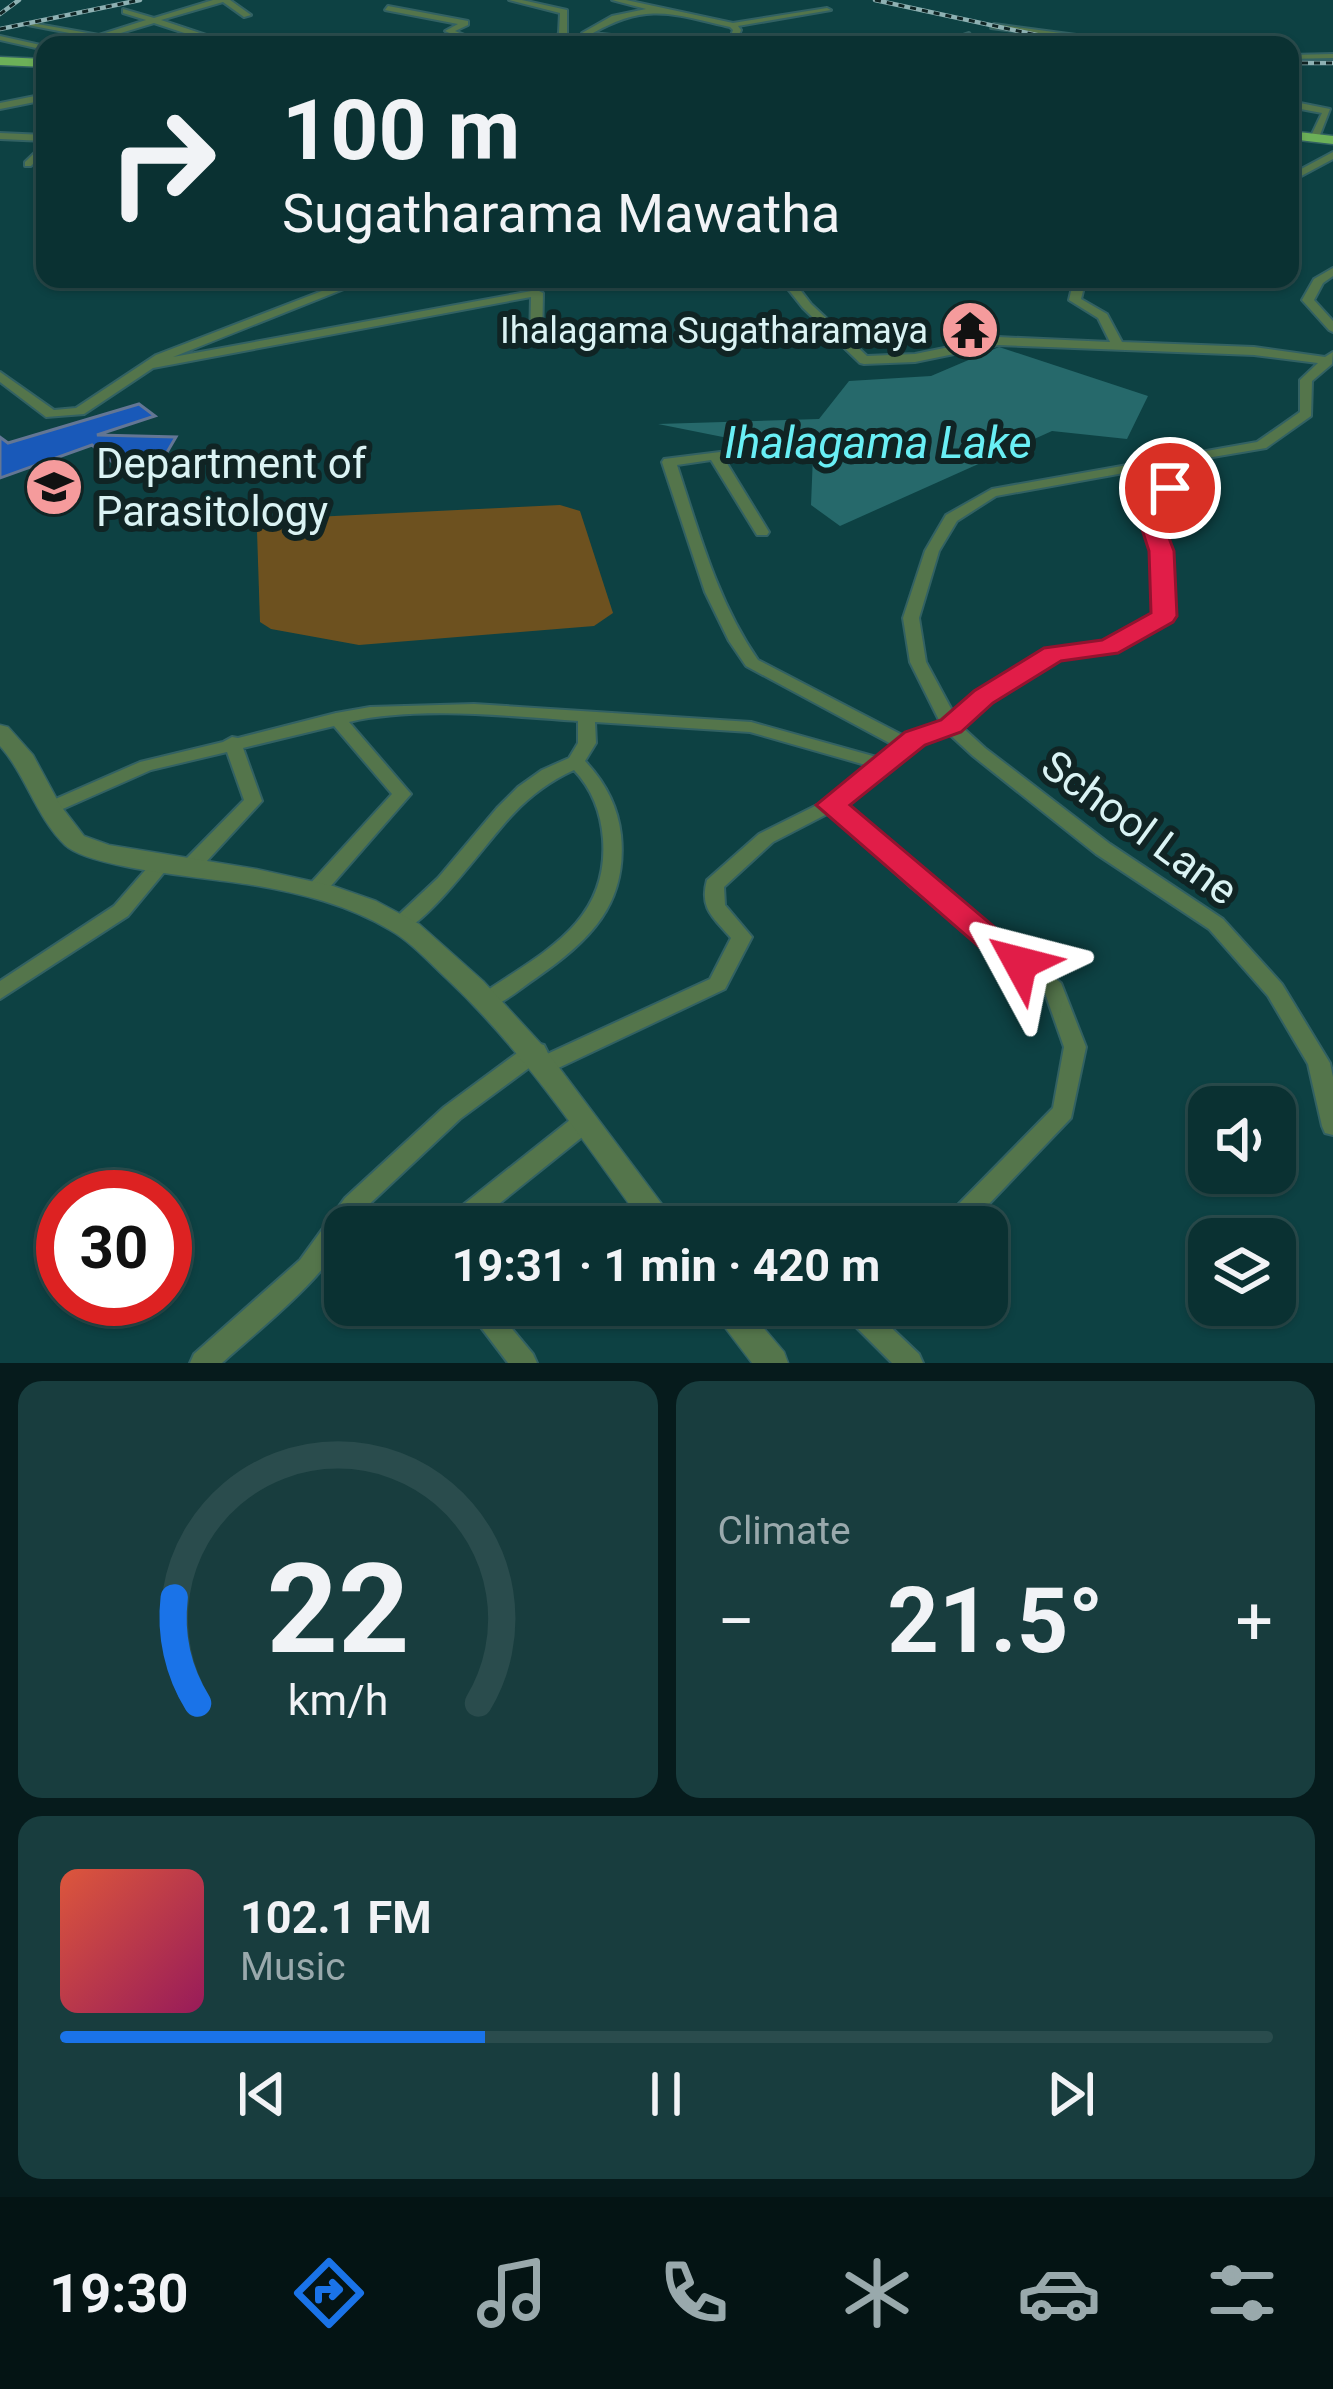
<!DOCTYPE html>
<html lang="en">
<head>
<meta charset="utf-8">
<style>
	:root { --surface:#0a3132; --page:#183d3e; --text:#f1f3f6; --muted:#99a9ac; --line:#2a4c4d; --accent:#1a73e8 }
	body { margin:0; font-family:Roboto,sans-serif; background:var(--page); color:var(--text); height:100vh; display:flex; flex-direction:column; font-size:45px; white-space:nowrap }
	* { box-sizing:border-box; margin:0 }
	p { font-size:39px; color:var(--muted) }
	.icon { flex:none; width:66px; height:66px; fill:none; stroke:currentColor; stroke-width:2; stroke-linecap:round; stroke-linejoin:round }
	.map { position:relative; height:1363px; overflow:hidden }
	.drawer { display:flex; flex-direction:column; gap:18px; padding:18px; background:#061b1c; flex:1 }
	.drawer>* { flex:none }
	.guide { position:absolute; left:36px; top:36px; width:1263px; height:252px; border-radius:24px; box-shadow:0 3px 9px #0004,0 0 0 3px var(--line); background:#0a3132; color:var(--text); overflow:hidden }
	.buttons { position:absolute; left:1188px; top:1086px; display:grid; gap:24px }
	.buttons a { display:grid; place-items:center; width:108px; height:108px; border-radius:24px; background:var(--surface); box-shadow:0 3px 9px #0004,0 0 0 3px var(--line); font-size:60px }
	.speed { position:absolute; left:36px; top:1170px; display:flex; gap:24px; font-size:60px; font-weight:700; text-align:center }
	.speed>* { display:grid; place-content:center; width:156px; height:156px; border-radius:50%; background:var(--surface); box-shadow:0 3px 9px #0004,0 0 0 3px var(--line); line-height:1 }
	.speed .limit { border:18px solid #d22; background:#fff; color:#111 }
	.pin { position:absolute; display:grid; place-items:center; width:102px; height:102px; color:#fff; margin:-51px; border:6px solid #fff; border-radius:50%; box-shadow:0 3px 12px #0007 }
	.me { position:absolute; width:132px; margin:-66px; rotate:308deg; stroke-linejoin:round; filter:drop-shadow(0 0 9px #0008) }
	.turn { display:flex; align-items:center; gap:42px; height:252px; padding:0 48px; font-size:54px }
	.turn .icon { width:156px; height:156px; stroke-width:2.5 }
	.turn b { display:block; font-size:84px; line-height:102px }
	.big { font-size:90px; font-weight:700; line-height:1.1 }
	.drawer .card { flex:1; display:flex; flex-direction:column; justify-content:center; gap:18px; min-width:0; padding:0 42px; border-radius:24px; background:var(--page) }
	.drawer .dial { align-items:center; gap:0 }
	.dial svg { height:312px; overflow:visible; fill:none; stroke:var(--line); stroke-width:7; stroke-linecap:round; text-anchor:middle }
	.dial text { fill:var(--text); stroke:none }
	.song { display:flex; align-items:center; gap:36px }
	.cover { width:144px; height:144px; border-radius:18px; background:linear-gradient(135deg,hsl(10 70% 55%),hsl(330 70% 35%)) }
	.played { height:12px; border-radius:6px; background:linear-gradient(90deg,var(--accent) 35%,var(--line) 35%) }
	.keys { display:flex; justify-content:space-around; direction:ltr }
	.heat { display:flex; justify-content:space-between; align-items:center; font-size:66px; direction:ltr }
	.drawer .tiles { flex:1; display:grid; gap:18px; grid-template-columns:1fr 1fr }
	.card:last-child { grid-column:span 2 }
	.trip { position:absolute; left:324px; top:1206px; width:684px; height:120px; border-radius:24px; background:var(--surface); box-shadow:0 3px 9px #0004,0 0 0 3px var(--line); font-weight:700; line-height:120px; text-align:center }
	.menu { display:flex; height:192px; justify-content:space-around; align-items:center; background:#041414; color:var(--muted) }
	.menu .icon { width:84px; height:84px }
	.menu .selected { color:var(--accent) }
	.menu b { font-size:54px; color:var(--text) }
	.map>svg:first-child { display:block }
</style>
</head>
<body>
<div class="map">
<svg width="1333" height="1363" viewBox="0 0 1333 1363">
	<rect width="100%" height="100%" fill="#0d4143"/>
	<polygon fill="#6d511f" points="560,505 580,511 613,613 594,626 359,645 271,629 260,622 257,531 273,519"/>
	<polygon fill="#26696b" points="999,347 1148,396 1127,439 1052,431 840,526 811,505 813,455 658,424 819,419 849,381 931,376"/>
	<polygon fill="#1959b9" stroke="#637694" stroke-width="3" points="139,404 155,416 97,435 176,437 166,454 147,454 116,465 92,445 0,478 0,437 8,443"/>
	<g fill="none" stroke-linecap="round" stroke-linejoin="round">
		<g stroke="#326163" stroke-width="4">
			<g id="minor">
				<polygon points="213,0 230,0 251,15 244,17 223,2 161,20 221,40 218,44 154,23 81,45 69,45 90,37 28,25 32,23 99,35 146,20 123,13 123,9 154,18"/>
				<polygon points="509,0 522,0 567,10 567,33 559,45 552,43 559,33 560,13"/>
				<path d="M612,0H626L733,23L827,8L831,10L738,26L741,30L739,35L772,45L738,40L736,45H728L733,30L730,27C673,14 648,2 593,33L703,45H672L582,37V33L612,16L646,9Z"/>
				<polygon points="388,6 468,21 468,25 455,31 479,41 472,43 445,31 458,24 385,10"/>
				<polygon points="994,24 1137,43 1141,45 1119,45 991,28"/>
				<polygon points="969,33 972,37 947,45 935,45"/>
				<polygon points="0,36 45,46 45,50 0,40"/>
				<polygon points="887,36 890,40 851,45 852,43"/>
				<polygon points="1333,54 1333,58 1290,59 1290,55"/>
				<polygon points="45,94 45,100 0,109 0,103"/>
				<polygon points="1290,101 1330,109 1318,140 1310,138 1322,113 1290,107"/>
				<polygon points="0,133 45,135 45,141 0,139"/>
				<polygon points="45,143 45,151 31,166 25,166 25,162"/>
				<polygon points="1333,152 1333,159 1290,182 1290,175"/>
				<polygon points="1333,268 1333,276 1323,283 1314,300 1333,321 1333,332 1329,330 1302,300 1314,279"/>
				<polygon points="353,279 369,279 173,357 537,290 543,293 542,343 536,347 530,343 531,297 153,368 84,414 46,417 0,382 0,372 54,410 76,408 156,355"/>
				<path d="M780,279H792L811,304L867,356L915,354L998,337L1110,342L1098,318L1069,300L1074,279H1086L1081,299L1107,314L1122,342L1254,347L1325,357L1333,352L1332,364L1312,381L1311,416L1266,448L1195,460L1156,517L1169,551L1172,616L1170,619L1115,651L1058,658L990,700L961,726L985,748L1110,844L1223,919L1282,984L1330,1063L1333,1077V1135L1325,1133L1322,1126L1308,1064L1268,996L1209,929L1096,854L973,756L948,733L921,743L843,805L926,878L1061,983L1086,1047L1071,1118L967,1227H939L943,1220L1053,1108L1064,1047L1045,993L912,888L829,813L773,842L724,887L725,905L752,937L725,989L552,1071L544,1074L536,1071L533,1065L460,1119L361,1212L351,1227H345C343,1265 251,1336 222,1363H190L194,1354L300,1260L345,1198L444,1107L528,1045L536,1043L544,1045L547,1051L545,1055L710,979L731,938C714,918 699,909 707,880L759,834L825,801L869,766L750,732L595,722L596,743L585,761C605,782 618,807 621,835C628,905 589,941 536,978C521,988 506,1002 489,1008L482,1006L479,1000L482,994C542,953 609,923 603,839C601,812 592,789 574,770C550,781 531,795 513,814C491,836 428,925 402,930C399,930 396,929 393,928L390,923L438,878L497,808L518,787L542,770L569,758L578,743V721C508,716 416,706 349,722L411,794L323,895H309L306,890L309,885L392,794L334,726L243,748L262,801L195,874H181L178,869L181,864L244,800L227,752L151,770L56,812H44L41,808L44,804L140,762L223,742L232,737L238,738L336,713L370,707L474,704L751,722L880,758L895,746L746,666L729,641L705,592L662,462L664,459L720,452L769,532L767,535H757L711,460L677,465C699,532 717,601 758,660L906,737L941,724L910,662L903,618L925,551L946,515L992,489L1257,442L1300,412V380L1318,363L1254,355L998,345L915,362L864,364L860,363L803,308ZM1179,463L1142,517L1155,551L1156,614L1105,644L1048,651L978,692L954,714L926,662L919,618L939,551L957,521L996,496Z"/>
				<polygon points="162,857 169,859 171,864 128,916 0,999 0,981 114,906 155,859"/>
				<polygon points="583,1114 591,1116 594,1123 591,1130 470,1227 440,1227 444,1220 575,1116"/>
				<polygon points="464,1305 492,1305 533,1354 537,1363 508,1363"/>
				<polygon points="858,1305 888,1305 880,1317 919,1354 923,1363 892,1363 854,1325 850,1317"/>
			</g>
		</g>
		<g stroke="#326163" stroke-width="3">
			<g id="tertiary">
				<path d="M0,725L8,727L33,755L60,805L84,836L109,845L256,869L333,886L376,901L419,924L483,981L542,1045L679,1227H646C583,1141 524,1051 446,978C428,961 411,942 390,930C348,905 300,893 252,885C212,878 90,869 65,845C36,817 26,775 0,746Z"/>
				<polygon points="708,1305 744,1305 784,1352 788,1363 752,1363"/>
			</g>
		</g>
		<g stroke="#326163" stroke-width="3">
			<g id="primary">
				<polygon points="475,37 579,41 585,45 384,45"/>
				<polygon points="0,57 45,59 45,67 0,65"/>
				<polygon points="1290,131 1333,136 1333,144 1290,139"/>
			</g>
		</g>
		<use href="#minor" fill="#54754b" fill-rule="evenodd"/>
		<use href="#tertiary" fill="#54754b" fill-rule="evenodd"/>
		<use href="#primary" fill="#6cb058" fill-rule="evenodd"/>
		<g stroke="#8eb1b3" stroke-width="4.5">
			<g id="rail">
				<polyline points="875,0 1083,45"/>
				<polyline points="0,14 19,0"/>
				<polyline points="0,29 140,0"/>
				<polyline points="1290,63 1333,63"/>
			</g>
		</g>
		<use href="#rail" stroke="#102424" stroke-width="3" stroke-dasharray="6" stroke-linecap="butt"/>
	</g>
	<polygon fill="#e11d48" stroke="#92132f" stroke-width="3" points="1170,481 1181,488 1161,517 1174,551 1177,616 1173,622 1118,653 1061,661 993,703 961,732 925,745 850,805 1037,963 1032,972 1020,975 1008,972 816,805 905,732 941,720 974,691 1044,648 1102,640 1151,613 1149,551 1138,517 1162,483"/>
	<defs>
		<g id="temple-disc" transform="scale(3)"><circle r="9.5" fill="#f59b9c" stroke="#102424"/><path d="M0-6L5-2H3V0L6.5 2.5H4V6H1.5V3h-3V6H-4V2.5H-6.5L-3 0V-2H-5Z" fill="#111"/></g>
		<g id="university-disc" transform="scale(3)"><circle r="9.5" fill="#f59b9c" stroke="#102424"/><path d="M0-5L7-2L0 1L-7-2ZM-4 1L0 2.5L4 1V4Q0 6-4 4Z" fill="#111"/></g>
	</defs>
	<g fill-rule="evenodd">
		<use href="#temple-disc" x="970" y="330"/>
		<use href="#university-disc" x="54" y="487"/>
	</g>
	<g text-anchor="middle" stroke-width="12" stroke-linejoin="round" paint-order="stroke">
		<g font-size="36" fill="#daf3f4" stroke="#102424" text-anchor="end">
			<text x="928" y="343">Ihalagama Sugatharamaya</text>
		</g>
		<g font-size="42" fill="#daf3f4" stroke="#102424" text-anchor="start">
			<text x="96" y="478">Department of<tspan x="96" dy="48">Parasitology</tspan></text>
		</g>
		<g font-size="42" fill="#daf3f4" stroke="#102424">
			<text transform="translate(1140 827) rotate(36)" y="15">School Lane</text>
		</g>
		<g font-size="45" font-style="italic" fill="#69eff5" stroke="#102424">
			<text x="878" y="458">Ihalagama Lake</text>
		</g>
	</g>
</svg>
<div class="buttons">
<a><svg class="icon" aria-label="sound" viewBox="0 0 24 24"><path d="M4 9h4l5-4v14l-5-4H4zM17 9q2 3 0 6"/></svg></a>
<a><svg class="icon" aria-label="layers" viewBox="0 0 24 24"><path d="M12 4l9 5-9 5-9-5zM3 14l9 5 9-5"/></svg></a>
</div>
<div class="speed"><div class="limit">30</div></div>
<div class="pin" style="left:1170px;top:488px;background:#d93025"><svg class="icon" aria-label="arrive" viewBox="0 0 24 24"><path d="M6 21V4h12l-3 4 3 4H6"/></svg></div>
<svg class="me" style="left:1020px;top:963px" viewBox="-20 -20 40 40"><path d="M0-17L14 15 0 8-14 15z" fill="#e11d48" stroke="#fff" stroke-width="4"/></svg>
<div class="trip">19:31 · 1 min · 420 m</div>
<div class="guide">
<div class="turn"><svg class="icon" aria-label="right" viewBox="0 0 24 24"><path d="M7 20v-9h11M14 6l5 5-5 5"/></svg><div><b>100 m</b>Sugatharama Mawatha</div></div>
</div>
</div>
<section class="drawer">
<div class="tiles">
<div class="card dial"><svg viewBox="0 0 100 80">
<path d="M14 69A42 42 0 1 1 86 69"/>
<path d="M14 69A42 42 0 0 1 8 42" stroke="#1a73e8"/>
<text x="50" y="56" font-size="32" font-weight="700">22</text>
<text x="50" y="72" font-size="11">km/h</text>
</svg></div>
<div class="card"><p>Climate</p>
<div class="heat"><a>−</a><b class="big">21.5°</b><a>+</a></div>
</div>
<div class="card">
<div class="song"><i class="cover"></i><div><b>102.1 FM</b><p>Music</p></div></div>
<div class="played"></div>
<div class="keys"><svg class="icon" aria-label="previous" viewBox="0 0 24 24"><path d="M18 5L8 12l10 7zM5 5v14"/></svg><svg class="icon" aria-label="pause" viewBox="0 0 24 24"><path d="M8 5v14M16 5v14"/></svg><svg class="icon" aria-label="next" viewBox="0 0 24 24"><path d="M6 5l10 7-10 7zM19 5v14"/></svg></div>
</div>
</div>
</section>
<nav class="menu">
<b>19:30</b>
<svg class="icon selected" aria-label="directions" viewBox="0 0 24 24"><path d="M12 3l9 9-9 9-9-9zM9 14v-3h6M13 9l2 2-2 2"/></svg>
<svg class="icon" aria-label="music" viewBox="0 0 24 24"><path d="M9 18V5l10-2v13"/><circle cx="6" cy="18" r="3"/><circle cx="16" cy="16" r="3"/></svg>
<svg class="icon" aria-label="phone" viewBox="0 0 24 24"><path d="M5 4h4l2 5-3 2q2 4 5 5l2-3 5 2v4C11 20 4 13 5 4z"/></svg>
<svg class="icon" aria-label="climate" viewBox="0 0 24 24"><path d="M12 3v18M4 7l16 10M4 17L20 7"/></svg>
<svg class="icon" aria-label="car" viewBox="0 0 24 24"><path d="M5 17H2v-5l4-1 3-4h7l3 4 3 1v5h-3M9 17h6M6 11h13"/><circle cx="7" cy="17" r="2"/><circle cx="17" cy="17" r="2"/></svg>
<svg class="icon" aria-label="filters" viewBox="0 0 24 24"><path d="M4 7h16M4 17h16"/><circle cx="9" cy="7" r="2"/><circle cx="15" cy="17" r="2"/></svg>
</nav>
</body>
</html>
